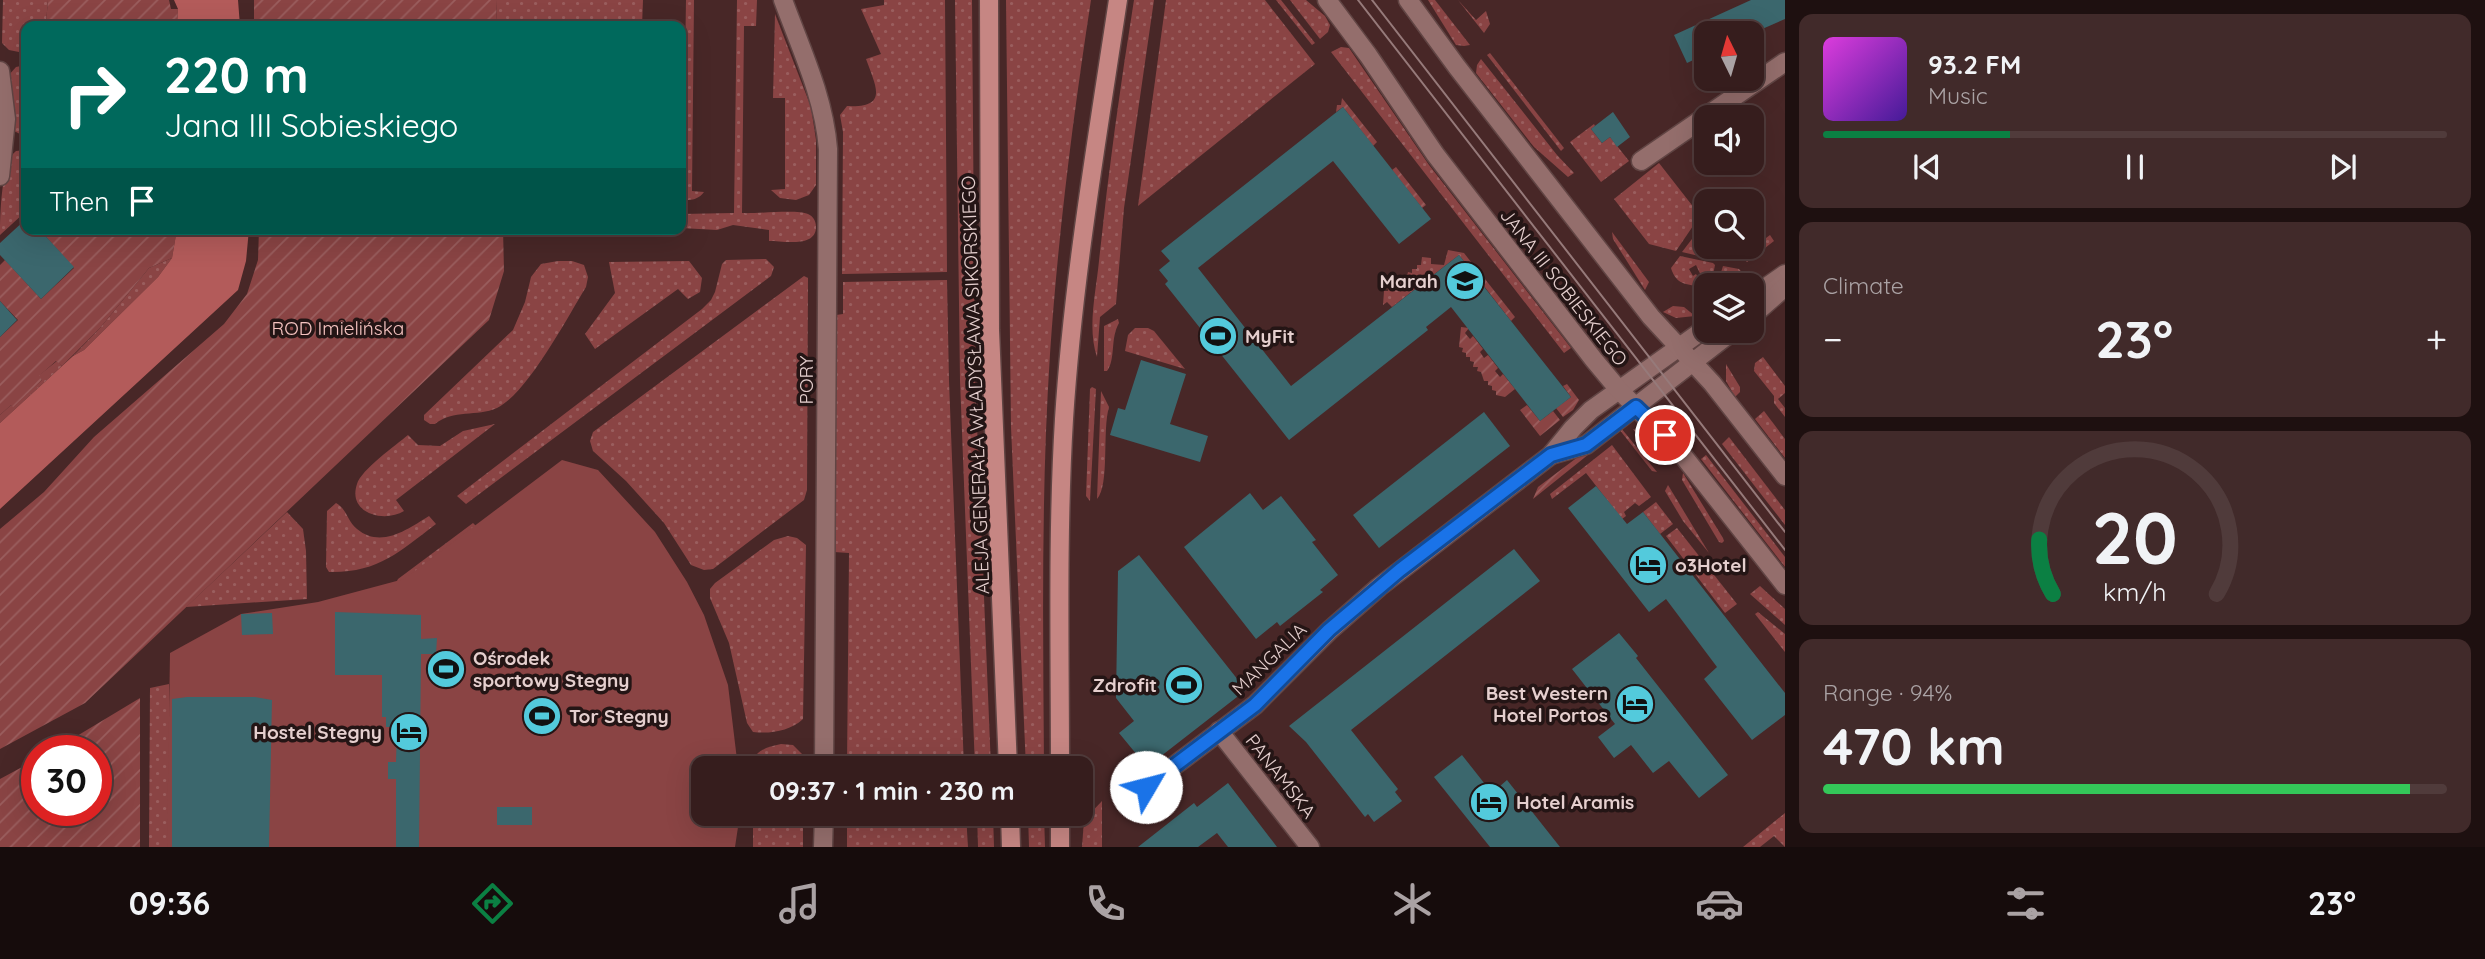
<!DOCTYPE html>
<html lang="en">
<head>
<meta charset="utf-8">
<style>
	:root { --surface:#361d1d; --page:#412a2a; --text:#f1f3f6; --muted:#aaa2a4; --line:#503b3b; --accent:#0b8043 }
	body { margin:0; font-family:Quicksand,sans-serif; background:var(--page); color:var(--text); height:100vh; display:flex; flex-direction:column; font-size:26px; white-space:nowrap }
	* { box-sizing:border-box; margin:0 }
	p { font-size:23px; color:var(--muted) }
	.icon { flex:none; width:38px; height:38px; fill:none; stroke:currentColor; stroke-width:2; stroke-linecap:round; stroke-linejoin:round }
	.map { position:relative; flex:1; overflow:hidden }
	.details { display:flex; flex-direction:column; gap:14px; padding:14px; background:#1e1010; width:700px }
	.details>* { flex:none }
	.guide { position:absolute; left:21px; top:21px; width:665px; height:214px; border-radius:14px; box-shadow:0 7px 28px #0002,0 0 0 2px var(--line); background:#00695c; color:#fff; overflow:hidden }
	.needle { width:46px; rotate:355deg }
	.tools { position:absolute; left:1694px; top:21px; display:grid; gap:14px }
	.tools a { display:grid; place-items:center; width:70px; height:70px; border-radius:14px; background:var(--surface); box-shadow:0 7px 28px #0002,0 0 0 2px var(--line); font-size:35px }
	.speed { position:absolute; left:21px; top:735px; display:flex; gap:14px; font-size:35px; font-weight:700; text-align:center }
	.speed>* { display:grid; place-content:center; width:91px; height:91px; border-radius:50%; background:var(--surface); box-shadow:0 7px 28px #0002,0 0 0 2px var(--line); line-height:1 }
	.speed .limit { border:10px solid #d22; background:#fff; color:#111 }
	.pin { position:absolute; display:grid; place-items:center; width:60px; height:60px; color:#fff; margin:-30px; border:4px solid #fff; border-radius:50%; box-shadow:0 2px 7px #0007 }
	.me { position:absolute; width:77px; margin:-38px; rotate:53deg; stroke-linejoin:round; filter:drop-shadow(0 0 5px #0008) }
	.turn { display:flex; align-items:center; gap:24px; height:147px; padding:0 28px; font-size:32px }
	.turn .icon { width:91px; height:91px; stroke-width:2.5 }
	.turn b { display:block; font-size:49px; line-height:60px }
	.then { display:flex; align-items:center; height:66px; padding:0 28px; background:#0003; gap:14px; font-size:26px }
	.big { font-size:52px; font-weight:700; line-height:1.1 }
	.details .card { flex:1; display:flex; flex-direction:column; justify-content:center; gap:10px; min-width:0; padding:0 24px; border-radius:14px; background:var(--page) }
	.details .dial { align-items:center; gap:0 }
	.dial svg { height:182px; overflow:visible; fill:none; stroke:var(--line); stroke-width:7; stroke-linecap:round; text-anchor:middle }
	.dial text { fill:var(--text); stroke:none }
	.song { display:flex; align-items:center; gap:21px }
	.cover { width:84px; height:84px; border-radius:10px; background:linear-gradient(135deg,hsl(300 70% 55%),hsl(260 70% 35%)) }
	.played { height:7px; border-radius:4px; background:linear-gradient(90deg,var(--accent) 30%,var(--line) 30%) }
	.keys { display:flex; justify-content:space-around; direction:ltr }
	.heat { display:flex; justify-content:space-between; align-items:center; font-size:38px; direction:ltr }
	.charge { height:10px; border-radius:5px; background:linear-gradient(90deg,#34c759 94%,var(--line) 0) }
	.trip { position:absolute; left:691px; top:756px; width:402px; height:70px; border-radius:14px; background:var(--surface); box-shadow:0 7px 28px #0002,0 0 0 2px var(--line); font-weight:700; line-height:70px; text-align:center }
	.tabs { display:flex; height:112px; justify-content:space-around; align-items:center; background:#160c0c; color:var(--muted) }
	.tabs .icon { width:49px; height:49px }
	.tabs .on { color:var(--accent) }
	.tabs b { font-size:32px; color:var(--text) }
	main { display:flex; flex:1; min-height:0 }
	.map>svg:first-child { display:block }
</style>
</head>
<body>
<main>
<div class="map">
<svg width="1785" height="847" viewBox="0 0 1785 847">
	<defs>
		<pattern id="grass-dots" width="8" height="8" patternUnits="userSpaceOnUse" patternTransform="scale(1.75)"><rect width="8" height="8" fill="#8a4444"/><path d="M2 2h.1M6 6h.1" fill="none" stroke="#9a5e5e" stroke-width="1.8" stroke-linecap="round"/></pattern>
		<pattern id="garden-furrows" width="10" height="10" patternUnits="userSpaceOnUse" patternTransform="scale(1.75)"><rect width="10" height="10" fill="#8a4444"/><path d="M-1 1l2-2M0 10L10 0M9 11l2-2" fill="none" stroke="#9a5e5e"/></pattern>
	</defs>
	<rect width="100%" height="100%" fill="#482727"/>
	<g fill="url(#grass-dots)">
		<polygon points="3,0 48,0 46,23 26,22 24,53 9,50 2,43"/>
		<polygon points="496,0 643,0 642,26 497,26"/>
		<path d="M686,0H694L692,191L704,192C698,200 690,201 681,199L683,191Z"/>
		<path d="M737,0H757L756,26H744L742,213C756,214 797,209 808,214C813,216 816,221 816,227C816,248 783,241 769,241V230L733,225L717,230L681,228V214L734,213Z"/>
		<path d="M884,0H945L947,272L842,274L843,132L840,115L847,106C889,108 876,87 866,59L881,54L861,9L884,5Z"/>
		<polygon points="955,0 972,0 975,377 991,768 975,768 960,380"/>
		<path d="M1006,0H1091C1073,117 1058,235 1050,354C1041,492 1043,630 1044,768H1026L1011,427Z"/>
		<path d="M1134,0H1154L1124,208L1116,304L1100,317L1097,357C1087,328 1096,292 1099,261C1108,174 1120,87 1134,0Z"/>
		<polygon points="1166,0 1265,0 1315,64 1138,206"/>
		<polygon points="1276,0 1281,0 1315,43 1312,45"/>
		<polygon points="1290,0 1306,0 1325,16 1330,25 1328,32 1320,39"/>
		<polygon points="1428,0 1435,0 1470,45 1464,46 1456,45"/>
		<polygon points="1458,0 1476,20 1486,11 1490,24 1484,33"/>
		<polygon points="775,14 811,107 816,140 816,185 809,195 796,200 780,198 771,190 785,189 785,98 773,98"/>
		<polygon points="1341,47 1349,48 1429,165 1571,348 1564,353 1331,52"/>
		<polygon points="1490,53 1564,148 1561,151 1487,55"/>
		<polygon points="1481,59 1557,155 1574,173 1568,177 1534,147 1476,73 1477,65"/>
		<polygon points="26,65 26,105 24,105 24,136 14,131 8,76 16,67"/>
		<polygon points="1594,124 1595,126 1591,129 1602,143 1610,137 1629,161 1601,182 1570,142"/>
		<path d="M26,150V215L24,213L0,235C0,216 1,162 16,151Z"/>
		<polygon points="1659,163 1702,218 1693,226 1676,251 1649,244 1614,199"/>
		<polygon points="1705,222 1706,247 1717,247 1716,260 1682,252"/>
		<polygon points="1612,232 1649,282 1645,290 1613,239"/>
		<polygon points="1761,232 1766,238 1770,235 1774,241 1747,262 1737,250 1742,247 1752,247 1752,239"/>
		<polygon points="1448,250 1464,253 1478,271 1474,274 1459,255 1392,307 1387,302 1383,305 1384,291 1388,291 1389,287 1393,288 1393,284 1398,284 1398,280 1402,280 1403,276 1407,276 1408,272 1412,273 1412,269 1417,269 1417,265 1421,265 1422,257 1431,258 1431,264 1444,265"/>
		<path d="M1680,256L1713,263L1715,265L1711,285L1706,286L1696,265L1689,269L1693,276L1696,274L1703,286C1687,285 1676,285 1671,268Z"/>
		<polygon points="172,258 158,277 84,350 73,356 100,328 149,268"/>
		<polygon points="766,259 774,267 771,276 466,504 457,496 702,309 711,300 715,292 722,264 726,260"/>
		<path d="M558,261H572L584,265L588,277L586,287C567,318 527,394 497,408C477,417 453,409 435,424H430L424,420V415L513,330L525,302L531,277L541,264Z"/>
		<polygon points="689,261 702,278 700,292 688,299 678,289 595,349 585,334 615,293 609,262"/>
		<polygon points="1723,266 1739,269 1745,276 1733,285 1717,285"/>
		<polygon points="804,276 808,278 807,490 804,500 713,569 704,570 691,565 664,523 626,481 593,451 590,441 593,432"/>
		<polygon points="947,280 949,381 964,768 847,768 849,553 834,552 836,315 843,314 843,282"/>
		<polygon points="1673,306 1684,307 1695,316 1676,318 1663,312"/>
		<path d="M1118,319L1119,323C1110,338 1116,359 1107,371H1104V326Z"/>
		<polygon points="1135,328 1148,328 1154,331 1185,369 1125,351 1128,335"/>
		<polygon points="1763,357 1785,386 1785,393 1778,399 1785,408 1785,417 1774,403 1774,396 1754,371 1755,363"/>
		<polygon points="57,361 62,366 0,423 0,415 11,405 13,406 42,380 38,376"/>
		<polygon points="1726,364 1740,387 1740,392 1735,397 1726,381"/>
		<polygon points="1092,387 1096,389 1090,501 1086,496 1090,389"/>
		<path d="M1101,391L1109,407C1102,430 1110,485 1097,499Z"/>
		<polygon points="1764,411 1785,439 1785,458 1755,419"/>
		<path d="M495,424L396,500L404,511C385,523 347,514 357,484C361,470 396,445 408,435L418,445L440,446L463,431Z"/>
		<polygon points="1621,428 1657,472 1652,471 1619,429"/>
		<polygon points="1633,429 1648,434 1664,451 1656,454 1649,450"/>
		<polygon points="1729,437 1785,510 1785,525 1722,444"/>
		<polygon points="1612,445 1651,497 1639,506 1635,503 1624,512 1626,516 1622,519 1586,473 1552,499 1550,494"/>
		<polygon points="1706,455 1785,557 1785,567 1701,459"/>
		<polygon points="1683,473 1723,538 1724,541 1722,543 1719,542 1682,480"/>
		<polygon points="1668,485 1709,553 1683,521 1665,491"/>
		<polygon points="1656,502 1673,524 1660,534 1643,512"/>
		<path d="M336,503C347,509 347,521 357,529C381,549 408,529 429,516L436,524C399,552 378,573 329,572L326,567L327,511Z"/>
		<polygon points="287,512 303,529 306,551 307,599 186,607"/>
		<polygon points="473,523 477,527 435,570 396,583 398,579"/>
		<polygon points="1677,528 1737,604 1725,613 1666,536"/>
		<path d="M788,536L797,538L806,545L803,719C790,731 771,734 753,732L747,723L729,643L710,598V589L715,583L774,540Z"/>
		<polygon points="1760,586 1785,609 1785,625 1750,594"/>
		<polygon points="1758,612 1785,634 1785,652 1755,614"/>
		<polygon points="169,684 172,847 149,847 150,688"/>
		<path d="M781,744L793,745L804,756V768H751C753,751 766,747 781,744Z"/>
		<polygon points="1102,801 1102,847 1082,847 1084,820"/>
		<polygon points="1785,813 1785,847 1774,836 1760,847 1743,847"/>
		<rect x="753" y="814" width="50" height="33"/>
		<polygon points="847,814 966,814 968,847 847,847"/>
		<polygon points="977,814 993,814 994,847 978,847"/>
		<polygon points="1028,814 1044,814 1045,847 1029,847"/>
	</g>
	<polygon fill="#8a4444" points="562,460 598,470 655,532 687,582 704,615 728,685 738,768 704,768 704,814 740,814 735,847 167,847 170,653 241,614 318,602 404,579"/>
	<g fill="url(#garden-furrows)">
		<polygon points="48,0 169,0 171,9 178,9 177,26 100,26 46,23"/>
		<polygon points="254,0 496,0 497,26 254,26"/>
		<polygon points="1342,98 1377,142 1373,146 1343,107 1336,112 1337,105 1341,105"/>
		<polygon points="1396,167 1426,205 1422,208 1392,170"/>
		<polygon points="39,229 177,229 172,258 149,268 100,328 62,366 56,361 39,376 42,380 13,407 11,405 0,415 0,337 18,320 0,301 0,265 5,260 41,299 74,268"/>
		<polygon points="259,229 503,229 504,271 489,320 85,703 0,749 0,529 44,492 94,437 224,324 247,294 258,260"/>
		<polygon points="1481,274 1515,317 1511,321 1477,277"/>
		<polygon points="1461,327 1469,328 1465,333 1470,339 1473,336 1483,349 1480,352 1484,358 1488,355 1498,368 1495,371 1500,377 1503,374 1515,389 1505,397 1496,395 1496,391 1492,390 1492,386 1488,385 1488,381 1484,381 1481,372 1477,371 1478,367 1473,367 1474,362 1470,361 1470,357 1466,357 1466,353 1462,352 1463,348 1459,347"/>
		<polygon points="1567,384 1579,400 1573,410 1563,417 1556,408 1571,397 1563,386"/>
		<polygon points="1527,405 1540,421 1553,411 1560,420 1540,436 1520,410"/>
		<polygon points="1607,435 1609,438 1533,499 1538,487"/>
		<polygon points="140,698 140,847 0,847 0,779 37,759 37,810 96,810 96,751 52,751"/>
	</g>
	<g fill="#b35b5a">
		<polygon points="174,0 238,0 240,26 177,26 178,9"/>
		<polygon points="177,229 249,229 246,261 238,290 0,509 0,423 73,356 84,350 158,277 172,258"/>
	</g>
	<g fill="#3b676d">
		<polygon points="1751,0 1785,0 1785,19 1753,33 1706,33 1706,54 1687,63 1674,35"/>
		<polygon points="1343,107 1431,219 1399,244 1333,161 1198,268 1291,386 1459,255 1571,397 1540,421 1451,307 1426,327 1428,330 1289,440 1165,284 1168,281 1159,270 1170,261 1161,251"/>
		<polygon points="1613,112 1630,137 1617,147 1610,137 1602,143 1591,129"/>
		<polygon points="26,219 26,229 39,229 74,267 41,299 0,255 0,243"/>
		<polygon points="0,301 17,320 0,337"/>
		<polygon points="1141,360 1186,374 1170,424 1208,436 1200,462 1110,435 1118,408 1125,410"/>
		<polygon points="1484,412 1510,446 1379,548 1353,515"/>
		<polygon points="1596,486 1627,524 1643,512 1785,693 1785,715 1752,740 1704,679 1717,667 1666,599 1649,612 1568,508"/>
		<polygon points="1250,493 1263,510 1281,496 1316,540 1312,542 1338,575 1320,590 1323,592 1280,626 1277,622 1256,639 1184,547"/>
		<polygon points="1514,549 1540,581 1351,730 1398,789 1395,792 1402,801 1374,822 1368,814 1365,817 1306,742 1289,726"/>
		<polygon points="1139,555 1246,690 1147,767 1119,733 1134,721 1116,698 1118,571"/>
		<polygon points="335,612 421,615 421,639 437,638 436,654 421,654 419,847 396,847 396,779 388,779 388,762 396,762 397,727 386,727 386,717 382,717 382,675 335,675"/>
		<polygon points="272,613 273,634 242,635 241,614"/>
		<polygon points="1619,633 1638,656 1636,658 1728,775 1699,798 1669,761 1653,773 1631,745 1614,758 1598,737 1615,724 1572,669"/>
		<polygon points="187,697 255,697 272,700 269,847 172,847 172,699"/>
		<polygon points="1462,755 1492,793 1507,780 1560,847 1490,847 1434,777"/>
		<polygon points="1228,783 1277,847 1228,847 1217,833 1198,847 1138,847 1194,803 1197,807"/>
		<rect x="497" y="807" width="35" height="18"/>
	</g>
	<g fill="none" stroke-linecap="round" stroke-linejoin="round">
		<g stroke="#614544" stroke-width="21">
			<g id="minor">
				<path d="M783,0C801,49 824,97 828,149L824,768"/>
				<polyline points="0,71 6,119 0,176"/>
				<polyline points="1641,161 1785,62"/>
				<polyline points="1752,297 1785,274"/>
				<polyline points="1752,316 1785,287"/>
				<polyline points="1551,455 1586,445 1733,331"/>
				<polyline points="1219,731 1310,847"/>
				<polyline points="1146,787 1255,705 1330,630 1379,587 1551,455 1573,428 1591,410 1706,328"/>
				<polyline points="823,847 824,814"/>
			</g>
		</g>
		<g stroke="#614544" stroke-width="21">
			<g id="secondary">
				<polyline points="1327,0 1368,55 1435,154 1594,360 1619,390 1681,453 1785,585"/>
				<polyline points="1408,0 1457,67 1651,317 1712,383 1785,476"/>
			</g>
		</g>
		<g stroke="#614544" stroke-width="21">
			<g id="primary">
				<polyline points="989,0 990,330 1008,768"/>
				<path d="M1060,768C1060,652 1057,535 1064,419C1073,279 1097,139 1118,0"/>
				<polyline points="1010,814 1011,847"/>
				<polyline points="1060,847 1060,814"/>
			</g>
		</g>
		<use href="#minor" stroke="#946e6c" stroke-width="18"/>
		<use href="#secondary" stroke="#946e6c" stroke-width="18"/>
		<use href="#primary" stroke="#c68683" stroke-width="18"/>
		<g stroke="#967a7a" stroke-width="2">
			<polyline points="1358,0 1785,550"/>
			<polyline points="1372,0 1785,532"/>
		</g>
	</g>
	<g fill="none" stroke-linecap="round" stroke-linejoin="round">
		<g stroke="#114b97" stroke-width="18">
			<polyline id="route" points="1146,787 1255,705 1329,630 1400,570 1551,455 1586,445 1636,407 1665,435"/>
		</g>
		<use href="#route" stroke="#1a73e8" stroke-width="12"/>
	</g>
	<defs>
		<g id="school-disc" transform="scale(2.0125)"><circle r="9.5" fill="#53cadc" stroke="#241515"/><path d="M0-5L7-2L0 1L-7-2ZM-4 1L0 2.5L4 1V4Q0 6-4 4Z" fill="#111"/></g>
		<g id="stadium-disc" transform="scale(2.0125)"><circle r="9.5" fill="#53cadc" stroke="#241515"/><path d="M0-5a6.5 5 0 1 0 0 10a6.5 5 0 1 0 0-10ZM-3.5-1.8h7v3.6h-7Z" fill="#111"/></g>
		<g id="hotel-disc" transform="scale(2.0125)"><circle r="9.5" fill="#53cadc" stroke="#241515"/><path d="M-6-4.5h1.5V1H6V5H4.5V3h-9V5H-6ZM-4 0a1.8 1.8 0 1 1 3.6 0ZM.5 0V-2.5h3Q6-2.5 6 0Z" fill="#111"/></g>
	</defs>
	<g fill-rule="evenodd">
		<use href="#school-disc" x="1465" y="281"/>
		<use href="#stadium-disc" x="1218" y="336"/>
		<use href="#hotel-disc" x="1648" y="565"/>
		<use href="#stadium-disc" x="446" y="669"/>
		<use href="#stadium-disc" x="1184" y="685"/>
		<use href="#hotel-disc" x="1635" y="704"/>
		<use href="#stadium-disc" x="542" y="716"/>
		<use href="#hotel-disc" x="409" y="732"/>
		<use href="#hotel-disc" x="1489" y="802"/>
	</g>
	<g text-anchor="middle" stroke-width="7" stroke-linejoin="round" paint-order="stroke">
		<g font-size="19" font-weight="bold" fill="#e5cfce" stroke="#241515" text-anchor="start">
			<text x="1438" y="288" text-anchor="end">Marah</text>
			<text x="1245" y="343">MyFit</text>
			<text x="1675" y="572">o3Hotel</text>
			<text x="473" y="665">Ośrodek<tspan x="473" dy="22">sportowy Stegny</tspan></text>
			<text x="1157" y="692" text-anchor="end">Zdrofit</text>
			<text x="1608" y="700" text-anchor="end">Best Western<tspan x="1608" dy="22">Hotel Portos</tspan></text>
			<text x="569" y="723">Tor Stegny</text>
			<text x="382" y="739" text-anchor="end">Hostel Stegny</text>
			<text x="1516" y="809">Hotel Aramis</text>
		</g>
		<g font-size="19" fill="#e5cfce" stroke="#241515">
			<text transform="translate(1564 287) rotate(52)" y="7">JANA III SOBIESKIEGO</text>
			<text transform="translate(806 380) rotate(-90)" y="7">PORY</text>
			<text transform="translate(975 385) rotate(-92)" y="7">ALEJA GENERAŁA WŁADYSŁAWA SIKORSKIEGO</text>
			<text transform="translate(1269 659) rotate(-44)" y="7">MANGALIA</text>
			<text transform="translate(1281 776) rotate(52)" y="7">PANAMSKA</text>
		</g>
		<g font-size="19" fill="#f5c3c0" stroke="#241515">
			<text x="338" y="335">ROD Imielińska</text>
		</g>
	</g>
</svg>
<div class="tools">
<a><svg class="needle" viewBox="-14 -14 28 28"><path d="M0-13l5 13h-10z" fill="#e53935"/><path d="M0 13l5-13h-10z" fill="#aaa2a4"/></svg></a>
<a><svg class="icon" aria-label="sound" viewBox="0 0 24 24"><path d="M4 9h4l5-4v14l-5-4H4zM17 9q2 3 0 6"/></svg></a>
<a><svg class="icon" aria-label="search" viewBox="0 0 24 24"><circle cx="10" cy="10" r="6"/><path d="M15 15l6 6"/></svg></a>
<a><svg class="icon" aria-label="layers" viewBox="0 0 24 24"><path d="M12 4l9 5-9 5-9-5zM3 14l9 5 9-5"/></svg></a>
</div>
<div class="speed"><div class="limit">30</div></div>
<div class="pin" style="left:1665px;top:435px;background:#d93025"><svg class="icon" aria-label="arrive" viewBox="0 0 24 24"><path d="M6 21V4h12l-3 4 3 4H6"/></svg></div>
<svg class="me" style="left:1146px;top:787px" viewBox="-20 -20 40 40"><circle r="19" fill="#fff"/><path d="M0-13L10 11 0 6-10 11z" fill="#1a73e8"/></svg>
<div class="trip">09:37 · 1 min · 230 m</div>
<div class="guide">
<div class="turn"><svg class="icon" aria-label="right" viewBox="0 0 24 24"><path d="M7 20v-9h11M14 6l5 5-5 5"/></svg><div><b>220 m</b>Jana III Sobieskiego</div></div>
<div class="then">Then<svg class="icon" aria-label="arrive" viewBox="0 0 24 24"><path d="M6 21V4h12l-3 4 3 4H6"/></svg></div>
</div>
</div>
<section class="details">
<div class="card">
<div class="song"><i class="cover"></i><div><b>93.2 FM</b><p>Music</p></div></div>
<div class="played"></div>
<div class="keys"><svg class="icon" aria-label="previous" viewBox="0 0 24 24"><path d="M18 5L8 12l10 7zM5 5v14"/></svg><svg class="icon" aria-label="pause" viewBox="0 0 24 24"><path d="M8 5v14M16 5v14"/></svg><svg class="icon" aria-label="next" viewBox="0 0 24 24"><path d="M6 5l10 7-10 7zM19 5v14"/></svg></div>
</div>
<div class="card"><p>Climate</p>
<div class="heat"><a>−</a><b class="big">23°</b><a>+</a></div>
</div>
<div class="card dial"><svg viewBox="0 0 100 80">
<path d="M14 69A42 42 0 1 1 86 69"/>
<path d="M14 69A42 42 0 0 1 8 45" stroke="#0b8043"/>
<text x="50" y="56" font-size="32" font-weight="700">20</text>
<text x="50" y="72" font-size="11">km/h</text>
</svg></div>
<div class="card"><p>Range · 94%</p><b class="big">470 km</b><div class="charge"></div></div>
</section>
</main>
<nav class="tabs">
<b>09:36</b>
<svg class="icon on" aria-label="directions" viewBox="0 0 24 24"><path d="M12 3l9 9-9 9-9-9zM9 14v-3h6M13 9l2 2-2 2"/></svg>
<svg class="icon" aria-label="music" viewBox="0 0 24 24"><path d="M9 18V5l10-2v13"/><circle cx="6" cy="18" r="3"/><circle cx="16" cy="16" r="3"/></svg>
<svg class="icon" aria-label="phone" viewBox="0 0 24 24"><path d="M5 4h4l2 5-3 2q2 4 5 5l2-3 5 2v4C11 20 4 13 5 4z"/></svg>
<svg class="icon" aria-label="climate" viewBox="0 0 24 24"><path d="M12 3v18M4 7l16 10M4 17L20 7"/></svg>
<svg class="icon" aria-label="car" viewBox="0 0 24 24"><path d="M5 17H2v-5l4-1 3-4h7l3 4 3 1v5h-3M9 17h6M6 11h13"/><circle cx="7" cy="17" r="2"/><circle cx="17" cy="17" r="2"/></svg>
<svg class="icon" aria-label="filters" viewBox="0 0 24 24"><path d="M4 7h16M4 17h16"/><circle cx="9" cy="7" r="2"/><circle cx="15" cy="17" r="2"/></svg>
<b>23°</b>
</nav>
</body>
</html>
